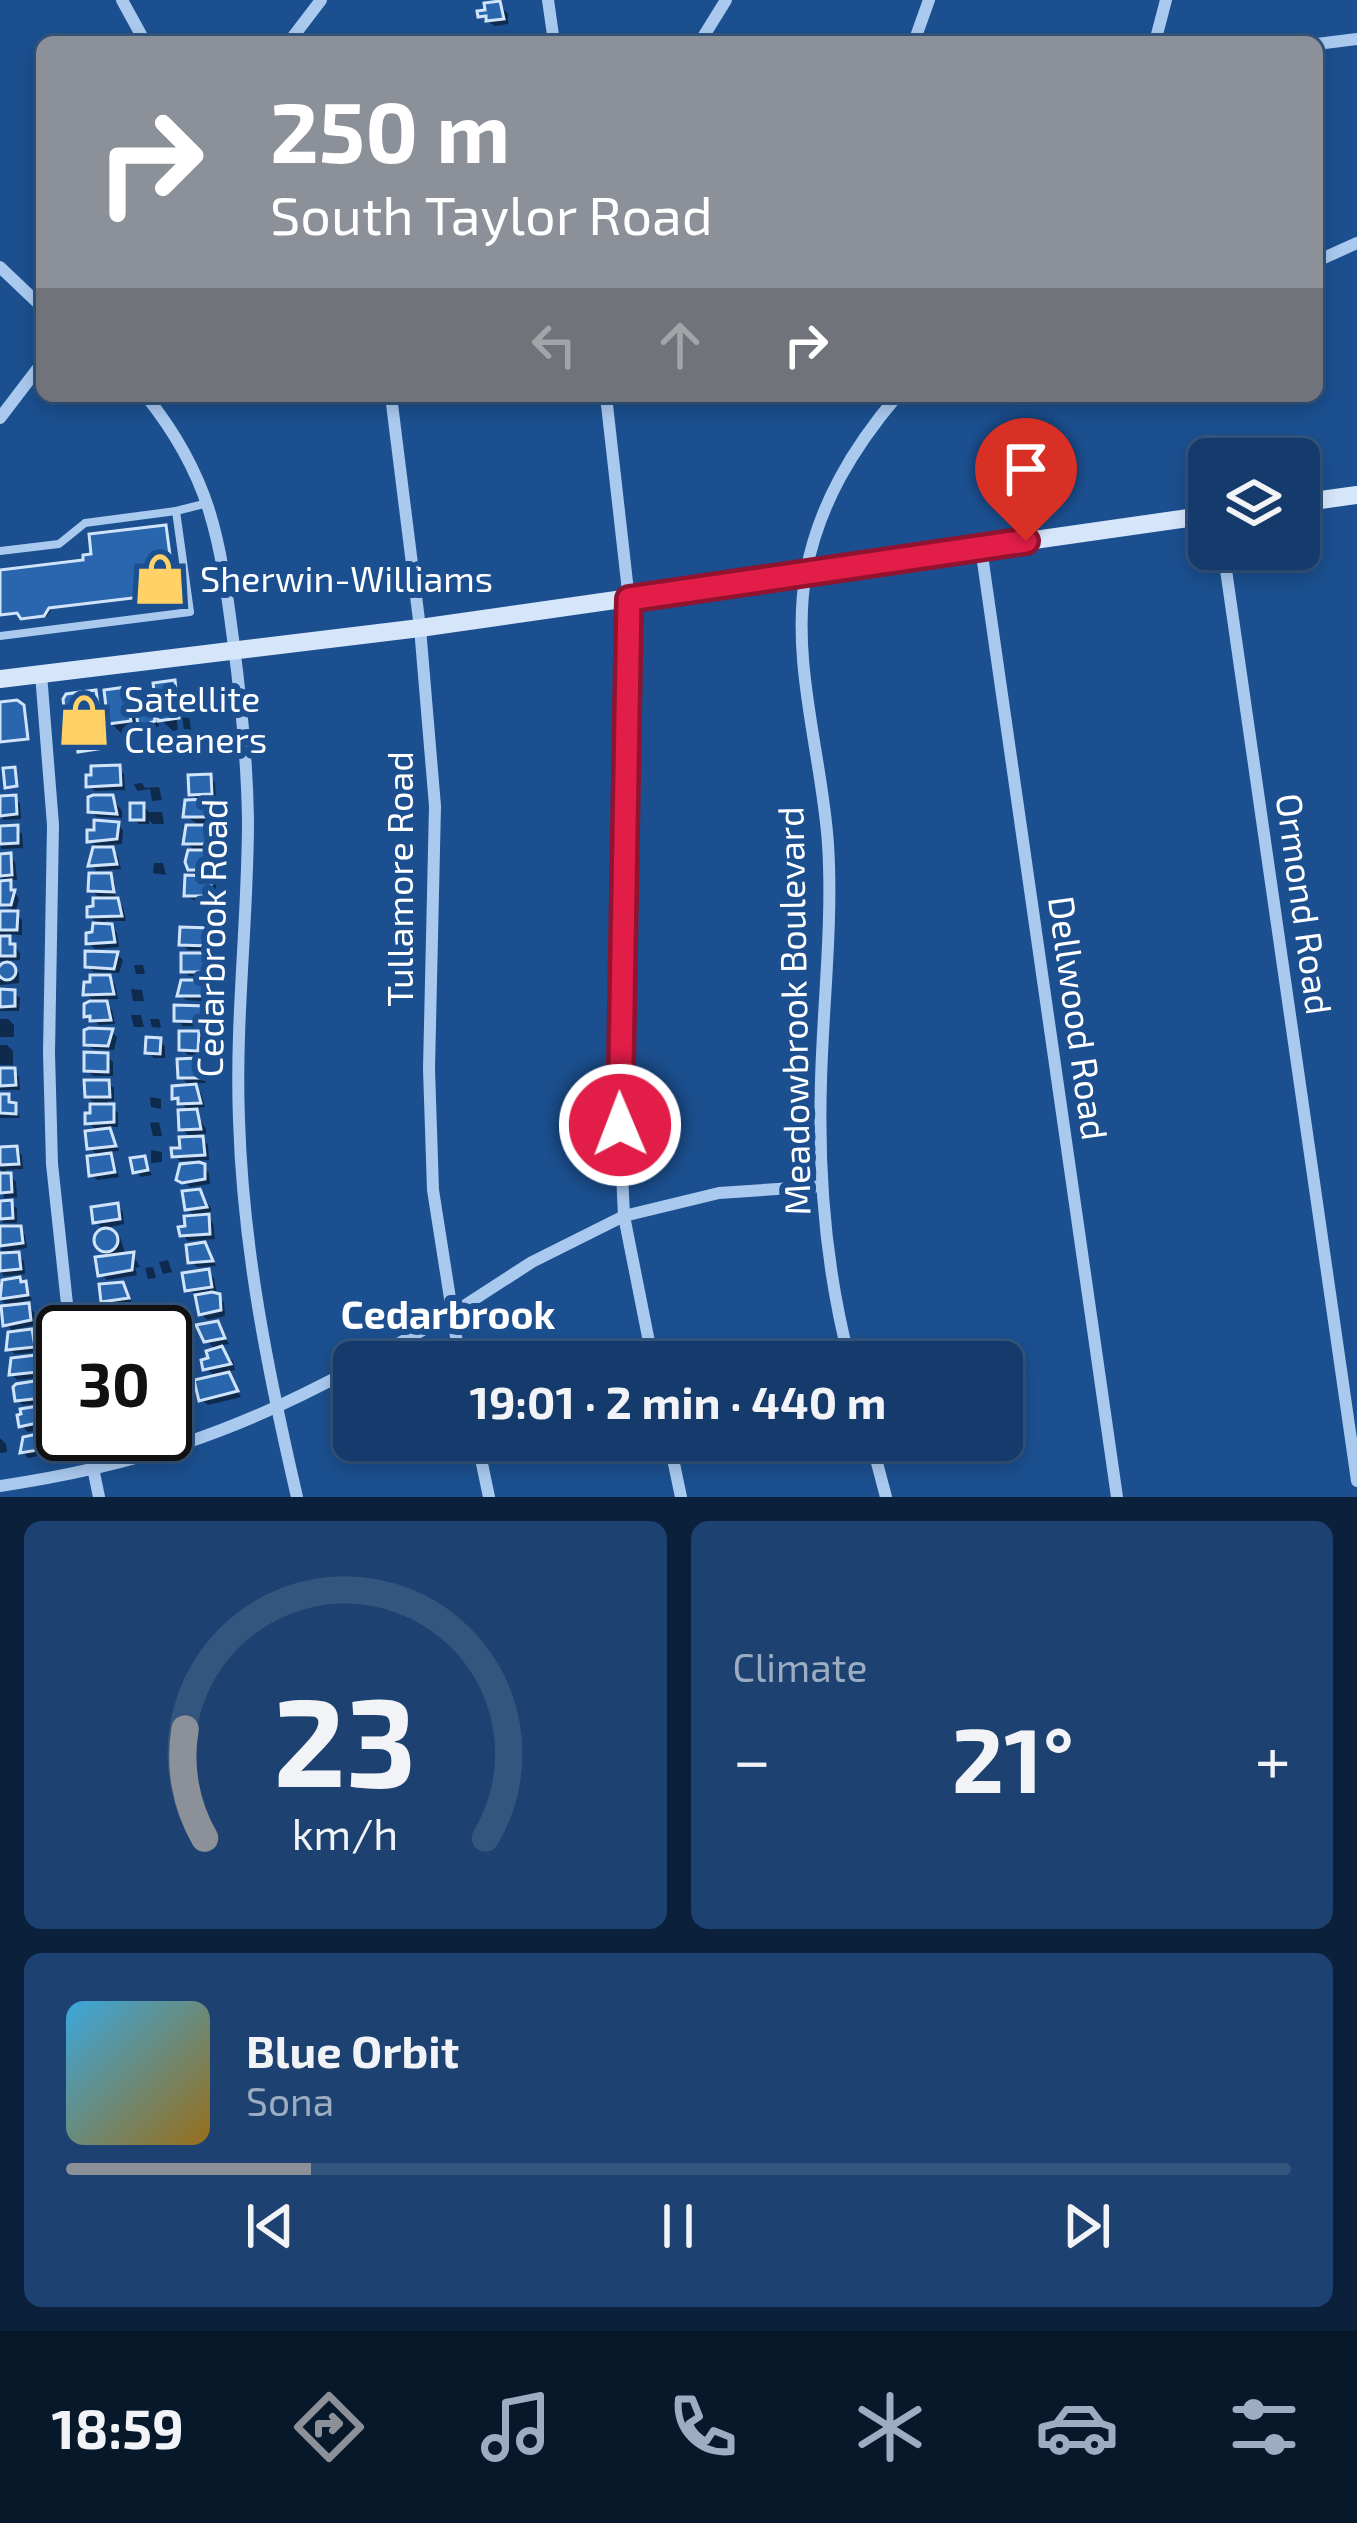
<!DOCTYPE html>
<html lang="en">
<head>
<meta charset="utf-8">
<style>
	:root { --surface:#143b6b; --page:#1d4271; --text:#f1f3f6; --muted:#9dadc1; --line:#33557e; --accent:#8c9099 }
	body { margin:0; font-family:"Exo 2",sans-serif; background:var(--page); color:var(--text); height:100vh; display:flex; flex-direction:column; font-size:45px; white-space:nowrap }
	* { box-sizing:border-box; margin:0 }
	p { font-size:39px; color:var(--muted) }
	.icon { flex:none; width:66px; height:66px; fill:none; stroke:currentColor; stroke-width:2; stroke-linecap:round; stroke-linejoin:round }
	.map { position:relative; height:1497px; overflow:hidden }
	.panel { display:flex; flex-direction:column; gap:24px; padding:24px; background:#0b203b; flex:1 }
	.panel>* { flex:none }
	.hud { position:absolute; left:36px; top:36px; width:1287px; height:366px; border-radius:18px; box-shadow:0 6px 18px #0003,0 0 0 3px var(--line); background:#8c9099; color:#fff; overflow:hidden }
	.tools { position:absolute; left:1188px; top:438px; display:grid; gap:24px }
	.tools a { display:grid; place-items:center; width:132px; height:132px; border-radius:18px; background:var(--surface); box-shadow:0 6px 18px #0003,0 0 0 3px var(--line); font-size:60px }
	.speed { position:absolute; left:36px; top:1305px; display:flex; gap:24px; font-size:60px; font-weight:700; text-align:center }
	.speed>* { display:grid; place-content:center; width:156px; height:156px; border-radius:50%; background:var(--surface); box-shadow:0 6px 18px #0003,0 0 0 3px var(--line); line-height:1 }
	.speed .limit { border:6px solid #111; border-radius:18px; background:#fff; color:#111 }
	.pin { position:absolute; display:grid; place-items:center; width:102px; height:102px; color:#fff; margin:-123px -51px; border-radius:50% 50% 50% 0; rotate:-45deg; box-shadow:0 0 12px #0007 }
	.pin .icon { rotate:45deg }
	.me { position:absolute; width:132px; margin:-66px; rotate:359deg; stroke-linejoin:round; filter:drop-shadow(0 0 9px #0008) }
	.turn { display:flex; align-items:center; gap:42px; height:252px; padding:0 36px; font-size:54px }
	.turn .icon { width:156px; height:156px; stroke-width:2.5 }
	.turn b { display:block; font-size:84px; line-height:102px }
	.lanes { display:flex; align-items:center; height:114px; padding:0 36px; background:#0003; justify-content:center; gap:60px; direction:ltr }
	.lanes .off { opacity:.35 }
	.big { font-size:90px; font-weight:700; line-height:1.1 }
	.panel .tile { flex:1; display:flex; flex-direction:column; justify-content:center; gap:18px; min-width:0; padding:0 42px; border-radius:18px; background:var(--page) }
	.panel .dial { align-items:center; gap:0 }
	.dial svg { height:312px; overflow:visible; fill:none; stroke:var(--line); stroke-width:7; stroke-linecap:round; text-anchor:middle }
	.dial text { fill:var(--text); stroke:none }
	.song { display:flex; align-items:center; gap:36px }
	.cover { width:144px; height:144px; border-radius:18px; background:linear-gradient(135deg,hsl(200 70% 55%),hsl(40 70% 35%)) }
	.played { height:12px; border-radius:6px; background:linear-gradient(90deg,var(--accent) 20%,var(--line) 20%) }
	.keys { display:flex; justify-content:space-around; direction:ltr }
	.heat { display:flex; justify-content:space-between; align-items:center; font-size:66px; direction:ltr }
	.panel .tiles { flex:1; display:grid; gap:24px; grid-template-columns:1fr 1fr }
	.tile:last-child { grid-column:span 2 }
	.trip { position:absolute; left:333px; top:1341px; width:690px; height:120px; border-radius:18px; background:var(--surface); box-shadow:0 6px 18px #0003,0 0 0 3px var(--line); font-weight:700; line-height:120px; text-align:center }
	.tab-bar { display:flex; height:192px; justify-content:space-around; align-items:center; background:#08182b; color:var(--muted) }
	.tab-bar .icon { width:84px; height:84px }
	.tab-bar .selected { color:var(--accent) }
	.tab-bar b { font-size:54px; color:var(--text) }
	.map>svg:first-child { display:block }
</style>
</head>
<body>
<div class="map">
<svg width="1357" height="1497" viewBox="0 0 1357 1497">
	<rect width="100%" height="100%" fill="#1b4f8f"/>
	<g fill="#0007">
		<polygon points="488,6 502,8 508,14 508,24 495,26 487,21 481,16 488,12"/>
		<polygon points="167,530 175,594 52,609 46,617 26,620 21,614 0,616 0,573 86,562"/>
		<polygon points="174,683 187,697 191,730 184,731 180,694 174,694 178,732 174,732 157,716 159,726 143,734 124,736 111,723 125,690 136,701 149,699 159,709"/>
		<polygon points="118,768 124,774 125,790 95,791 89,785"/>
		<polygon points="209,777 215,783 216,799 206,799 215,808 216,822 205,823 215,833 216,849 205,849 215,859 215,875 206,875 216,885 216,901 193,900 187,895 201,879 190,868 197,853 186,842 203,828 186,816 201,803 192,794"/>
		<polygon points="142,783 145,788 159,787 162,800 152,801 150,789 137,791 134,784"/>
		<polygon points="15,798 20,804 21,819 3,820 0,799"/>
		<polygon points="112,798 122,811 122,818 97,817 91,811"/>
		<polygon points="143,806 149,812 162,812 164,824 153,824 149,820 149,824 139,824 133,818"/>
		<polygon points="117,825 123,830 122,844 107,845 118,856 121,869 97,871 91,865 96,847 90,841"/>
		<polygon points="16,828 22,834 23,848 1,849 0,829"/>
		<polygon points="9,856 15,862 17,880 7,880 19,899 16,910 0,905 0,884 7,883 0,876 0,857"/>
		<polygon points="154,863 163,863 166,875 153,873"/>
		<polygon points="110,876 115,882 115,901 123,907 126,921 105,921 117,933 119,947 95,949 89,943 101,927 90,916 103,901 91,890"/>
		<polygon points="0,914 16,914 22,920 22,935 4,934 20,953 20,960 0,961"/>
		<polygon points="209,931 215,936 215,950 188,950 182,944"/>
		<polygon points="117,954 123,960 119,973 94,972 88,966"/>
		<polygon points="207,956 213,962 213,977 189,976 184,971"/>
		<polygon points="134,965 143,965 145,974 136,974"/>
		<polygon points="0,966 13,968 19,973 19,983 0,985"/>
		<polygon points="109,978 115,984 118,999 92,1000 86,994"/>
		<polygon points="204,983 202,1001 186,1000 180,995"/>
		<polygon points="131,989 142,990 144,1001 133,1001"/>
		<polygon points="0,992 14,993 20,998 19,1011 0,1011"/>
		<polygon points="106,1004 112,1010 115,1024 99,1025 87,1015"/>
		<polygon points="201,1011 211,1015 210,1027 183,1026 177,1020"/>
		<polygon points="131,1015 141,1015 144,1027 134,1027"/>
		<polygon points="0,1019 8,1019 14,1025 14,1037 0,1037"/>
		<polygon points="150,1019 159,1019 161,1028 152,1027"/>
		<polygon points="111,1032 117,1037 114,1050 93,1049 87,1043"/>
		<polygon points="198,1034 204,1040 203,1055 188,1055 182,1049"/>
		<polygon points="159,1041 165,1046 165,1058 154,1058 148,1052"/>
		<polygon points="0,1045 7,1045 13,1051 13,1065 0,1065"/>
		<polygon points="107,1056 113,1062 113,1076 93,1076 87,1070"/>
		<polygon points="196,1061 206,1083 190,1083 201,1093 205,1107 192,1108 206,1129 206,1134 198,1134 208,1145 209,1160 180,1161 174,1155 192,1139 182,1129 191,1113 175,1097 192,1088 181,1077"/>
		<polygon points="0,1071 14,1071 19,1077 20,1090 0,1090"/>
		<polygon points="108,1083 114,1088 114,1101 107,1101 118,1113 118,1127 105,1127 115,1138 119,1151 105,1152 115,1163 119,1177 97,1180 91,1174 99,1157 90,1148 99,1133 88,1122 98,1107 87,1096"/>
		<polygon points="0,1097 8,1097 14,1103 20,1118 0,1118"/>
		<polygon points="150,1097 161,1099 161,1109 151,1107"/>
		<polygon points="159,1122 162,1136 153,1136 150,1123"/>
		<polygon points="16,1149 22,1155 23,1169 5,1170 16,1182 17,1197 4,1198 0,1176 7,1176 0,1169 0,1150"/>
		<polygon points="151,1150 162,1152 162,1162 151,1163"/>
		<polygon points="144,1159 152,1175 141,1177 135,1171"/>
		<polygon points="203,1167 209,1173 210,1184 190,1187 179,1178"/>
		<polygon points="199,1192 211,1208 211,1212 203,1213 213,1223 215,1239 188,1241 183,1235 197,1218 187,1209"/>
		<polygon points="11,1203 17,1209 17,1223 4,1223 0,1219 0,1204"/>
		<polygon points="117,1206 123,1212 124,1224 110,1227 120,1237 126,1256 133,1255 140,1267 135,1268 137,1275 107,1280 101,1274 108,1258 97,1248 96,1237 106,1232 96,1222"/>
		<polygon points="19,1229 25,1235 27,1248 13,1250 24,1261 25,1274 4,1276 0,1271 3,1265 0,1230"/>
		<polygon points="204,1245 210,1251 216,1266 197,1267 191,1261"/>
		<polygon points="168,1260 172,1272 163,1274 159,1262"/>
		<polygon points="153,1267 156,1278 148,1279 145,1268"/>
		<polygon points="208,1272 214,1278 217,1295 224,1303 225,1316 207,1320 202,1314 198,1295 188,1290"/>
		<polygon points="25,1284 32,1300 23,1301 34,1312 35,1325 16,1329 17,1334 31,1332 37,1338 39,1352 15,1354 9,1349 16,1334 6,1324 10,1308 0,1298 0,1291"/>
		<polygon points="122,1285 132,1303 124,1304 135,1315 136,1326 131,1327 136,1332 114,1332 106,1324 115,1311 104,1300"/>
		<polygon points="160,1308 165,1314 168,1327 156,1329 151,1324"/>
		<polygon points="217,1324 229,1344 218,1346 233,1361 235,1370 225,1372 241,1397 208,1405 202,1400 216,1378 206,1368 217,1351 207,1341"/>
		<polygon points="35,1358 41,1364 43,1377 17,1380 12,1374"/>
		<polygon points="40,1384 46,1389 47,1403 23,1405 18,1400"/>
		<polygon points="43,1411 50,1427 28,1432 22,1426"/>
		<polygon points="46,1436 54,1453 28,1458 23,1452"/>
		<polygon points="0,1438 6,1444 7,1452 0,1453"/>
	</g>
	<g fill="#2a66ad" stroke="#cfe3fa" stroke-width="3">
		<polygon points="500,1 504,19 486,21 486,16 478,17 477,11 485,10 484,3"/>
		<polygon points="166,525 175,593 49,608 44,616 21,619 17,613 0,615 0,570 83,560 83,555 91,554 89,534"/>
		<polygon points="175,680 179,718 158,721 153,683"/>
		<polygon points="126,687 131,721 108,724 104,690"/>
		<polygon points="96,690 104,748 78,752 76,732 67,733 63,699 66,694"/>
		<polygon points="150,696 155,721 138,728 135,698"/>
		<polygon points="17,700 24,705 28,739 0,742 0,702"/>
		<polygon points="120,765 121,785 86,787 86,775 91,775 91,766"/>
		<polygon points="15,767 17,786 5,788 3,768"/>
		<polygon points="211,774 212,794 189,795 188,775"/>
		<polygon points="16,795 17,814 0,816 0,796"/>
		<polygon points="93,795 113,795 117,814 88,812 88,797"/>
		<polygon points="211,799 211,817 183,817 185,800"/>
		<rect x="130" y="803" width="14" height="17"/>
		<polygon points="94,820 119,822 117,839 87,842 87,830 94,830"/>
		<polygon points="18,825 18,843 0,844 0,826"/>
		<polygon points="186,825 211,825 211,844 183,844"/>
		<polygon points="93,847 113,847 117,864 88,866"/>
		<polygon points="188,850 210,850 210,870 188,870 185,862"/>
		<polygon points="11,853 12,875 0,876 0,854"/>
		<polygon points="89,873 111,873 114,892 88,891"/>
		<polygon points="185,875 211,876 211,896 184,896"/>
		<polygon points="11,880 11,890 15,890 11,905 0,905 0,881"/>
		<polygon points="93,898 118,898 122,916 87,917 87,907 93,906"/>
		<polygon points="0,911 18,911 17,930 0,930"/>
		<polygon points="93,923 112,924 115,942 86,944 86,933 92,932"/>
		<polygon points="180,927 211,928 210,946 179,945"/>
		<polygon points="0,936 10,936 10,944 15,944 15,956 0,956"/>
		<polygon points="85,951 118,952 114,969 85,967"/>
		<rect x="181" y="953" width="27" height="19"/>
		<circle cx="7" cy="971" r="9"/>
		<polygon points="90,975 110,975 114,994 83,995 84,982 90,982"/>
		<polygon points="181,980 205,980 205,996 177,996"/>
		<polygon points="0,989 15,990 15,1006 0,1007"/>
		<polygon points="90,1001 107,1001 111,1020 90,1021 90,1016 84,1017 84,1004"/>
		<polygon points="174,1005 206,1006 206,1022 174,1021"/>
		<polygon points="89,1028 113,1029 108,1046 84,1045 84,1030"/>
		<polygon points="179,1031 199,1031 198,1051 179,1050"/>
		<polygon points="146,1037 161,1038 160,1054 145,1053"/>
		<polygon points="84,1052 108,1053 108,1072 84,1071"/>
		<polygon points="197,1058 202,1078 178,1078 177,1059"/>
		<polygon points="0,1068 15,1068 16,1085 0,1086"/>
		<polygon points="84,1080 109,1080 110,1097 85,1097"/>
		<polygon points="196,1084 201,1103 178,1104 178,1098 172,1099 172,1086"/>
		<polygon points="0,1094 9,1094 9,1102 16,1103 16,1114 0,1113"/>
		<polygon points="90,1104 114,1104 114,1122 85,1124 85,1113 90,1113"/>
		<polygon points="197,1109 201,1129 179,1130 178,1110"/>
		<polygon points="110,1128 116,1146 87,1149 85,1131"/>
		<polygon points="203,1136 205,1155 172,1157 171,1148 180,1148 179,1137"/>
		<polygon points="17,1146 19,1164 0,1165 0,1147"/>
		<polygon points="111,1153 115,1172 89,1176 87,1156"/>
		<polygon points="145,1156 148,1170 133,1173 130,1158"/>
		<polygon points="199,1162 205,1164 205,1179 182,1183 176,1180 180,1164"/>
		<polygon points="0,1173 11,1173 12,1192 0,1193"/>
		<polygon points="200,1189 207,1207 185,1210 182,1191"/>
		<polygon points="12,1200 13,1218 0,1219 0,1201"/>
		<polygon points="118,1203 120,1219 93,1223 91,1207"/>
		<polygon points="209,1214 210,1234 180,1236 178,1227 185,1226 184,1216"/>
		<polygon points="0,1226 21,1226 23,1243 0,1246"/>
		<circle cx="106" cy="1240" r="12"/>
		<polygon points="205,1242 213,1261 188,1263 186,1245"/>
		<polygon points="19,1252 21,1269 0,1271 0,1253"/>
		<polygon points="134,1252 132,1270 98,1276 95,1257"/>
		<polygon points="209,1269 212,1287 185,1291 182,1273"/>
		<polygon points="20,1277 21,1282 26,1281 28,1295 0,1299 2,1280"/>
		<polygon points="123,1282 129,1298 101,1302 99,1284"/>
		<polygon points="212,1292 220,1294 221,1310 199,1315 195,1295"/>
		<polygon points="29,1303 31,1320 3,1326 1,1306"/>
		<polygon points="161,1305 164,1322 148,1325 145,1308"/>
		<polygon points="130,1306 132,1321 103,1325 101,1310"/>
		<polygon points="218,1321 225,1338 204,1342 196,1325"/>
		<polygon points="32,1329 35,1347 6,1350 8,1332"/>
		<polygon points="222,1346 231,1364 203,1370 201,1360 208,1358 206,1351"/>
		<polygon points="36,1355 38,1372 9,1375 11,1358"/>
		<polygon points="229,1372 238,1391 199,1401 194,1380"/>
		<polygon points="41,1380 43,1398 15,1401 13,1387 16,1384"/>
		<polygon points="38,1406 44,1408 46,1421 19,1427 17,1415 21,1414 20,1409"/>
		<polygon points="47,1432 50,1448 20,1453 23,1437"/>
	</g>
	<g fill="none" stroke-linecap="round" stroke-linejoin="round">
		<g stroke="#a9c9ee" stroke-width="8">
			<polyline points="0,551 59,544 85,523 176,511"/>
			<polyline points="0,636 190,612 176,511 208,503"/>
		</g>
		<g stroke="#a9c9ee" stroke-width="12">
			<polyline points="122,0 145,42"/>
			<polyline points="548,0 554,42"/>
			<polyline points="289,42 321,0"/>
			<polyline points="700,42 726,0"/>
			<polyline points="914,42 929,0"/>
			<polyline points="1155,42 1166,0"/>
			<polyline points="1317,44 1357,39"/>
			<polyline points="1317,261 1357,243"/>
			<polyline points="0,267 42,307"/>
			<path d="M146,396C211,477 220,539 233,639C241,699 247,760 248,820C248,920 235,1020 239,1120C243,1249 268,1372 297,1497"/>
			<polyline points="391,396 420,628 435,806 429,1069 433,1190 460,1362"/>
			<polyline points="606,396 629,600 618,1088 624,1216 653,1362"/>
			<polyline points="0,418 42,363"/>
			<polyline points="981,548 1117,1497"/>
			<polyline points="1223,549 1357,1481"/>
			<polyline points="41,674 53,825 49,1053 52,1164 70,1332"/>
			<polyline points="365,1362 450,1315 532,1262 624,1216 719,1193 822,1186"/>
			<path d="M850,1362C826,1271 818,1175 821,1081C823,1003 833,923 828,844C822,755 790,662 806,572C819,504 853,448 897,396"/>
			<polyline points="86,1434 99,1497"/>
			<polyline points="477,1440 489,1497"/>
			<polyline points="669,1440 681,1497"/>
			<polyline points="871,1440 886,1497"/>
			<path d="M0,1486C134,1466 235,1433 354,1368"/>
		</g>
		<g stroke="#d6e6fa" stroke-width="18">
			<polyline points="1299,503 1357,495"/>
			<polyline points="0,679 420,628 1209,515"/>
		</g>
	</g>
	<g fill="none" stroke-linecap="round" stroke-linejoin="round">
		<g stroke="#92132f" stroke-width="30">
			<polyline id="route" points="620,1125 629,599 1026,541"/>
		</g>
		<use href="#route" stroke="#e11d48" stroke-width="21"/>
	</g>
	<defs>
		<g id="shop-bare" transform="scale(4.14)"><path d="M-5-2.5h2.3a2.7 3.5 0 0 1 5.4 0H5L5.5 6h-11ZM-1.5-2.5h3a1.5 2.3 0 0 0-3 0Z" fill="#ffd166" stroke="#1b4f8f" stroke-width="2.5" paint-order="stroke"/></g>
	</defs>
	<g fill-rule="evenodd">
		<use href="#shop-bare" x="160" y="579"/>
		<use href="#shop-bare" x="84" y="720"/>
	</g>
	<g text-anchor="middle" stroke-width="12" stroke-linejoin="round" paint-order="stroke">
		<g font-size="36" fill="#fff" stroke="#1b4f8f" text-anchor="start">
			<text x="200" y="592">Sherwin-Williams</text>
			<text x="124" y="712">Satellite<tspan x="124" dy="41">Cleaners</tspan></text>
		</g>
		<g font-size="36" fill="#fff" stroke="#1b4f8f">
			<text transform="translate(400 879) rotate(-90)" y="13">Tullamore Road</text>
			<text transform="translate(1304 904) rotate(82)" y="13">Ormond Road</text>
			<text transform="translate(212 938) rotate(-89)" y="13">Cedarbrook Road</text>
			<text transform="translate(794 1011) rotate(-91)" y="13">Meadowbrook Boulevard</text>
			<text transform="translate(1078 1018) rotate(82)" y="13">Dellwood Road</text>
		</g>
		<g font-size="39" font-weight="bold" fill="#fff" stroke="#1b4f8f">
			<text x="448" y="1329">Cedarbrook</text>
		</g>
	</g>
</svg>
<div class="tools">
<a><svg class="icon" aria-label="layers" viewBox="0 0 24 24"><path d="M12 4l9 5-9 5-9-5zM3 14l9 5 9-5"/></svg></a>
</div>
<div class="speed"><div class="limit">30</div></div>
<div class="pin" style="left:1026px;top:541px;background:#d93025"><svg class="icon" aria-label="arrive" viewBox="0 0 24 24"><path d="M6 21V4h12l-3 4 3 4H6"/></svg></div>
<svg class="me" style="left:620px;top:1125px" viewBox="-20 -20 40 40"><circle r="17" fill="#e11d48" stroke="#fff" stroke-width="3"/><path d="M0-11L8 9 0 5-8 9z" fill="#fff"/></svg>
<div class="trip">19:01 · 2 min · 440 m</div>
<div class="hud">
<div class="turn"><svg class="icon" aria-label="right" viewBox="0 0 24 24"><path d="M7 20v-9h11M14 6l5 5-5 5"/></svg><div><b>250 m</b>South Taylor Road</div></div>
<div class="lanes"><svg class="icon off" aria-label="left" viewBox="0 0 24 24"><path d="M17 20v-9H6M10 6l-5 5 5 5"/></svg><svg class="icon off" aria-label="ahead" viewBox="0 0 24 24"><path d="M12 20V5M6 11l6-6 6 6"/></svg><svg class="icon" aria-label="right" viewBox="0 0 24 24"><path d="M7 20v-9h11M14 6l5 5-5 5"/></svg></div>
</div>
</div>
<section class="panel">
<div class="tiles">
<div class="tile dial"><svg viewBox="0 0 100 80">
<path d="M14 69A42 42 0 1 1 86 69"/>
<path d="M14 69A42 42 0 0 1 9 41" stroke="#8c9099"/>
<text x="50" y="56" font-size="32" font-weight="700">23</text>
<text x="50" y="72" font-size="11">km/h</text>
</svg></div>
<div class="tile"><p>Climate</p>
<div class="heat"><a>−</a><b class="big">21°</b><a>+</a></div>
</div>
<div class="tile">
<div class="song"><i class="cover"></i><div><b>Blue Orbit</b><p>Sona</p></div></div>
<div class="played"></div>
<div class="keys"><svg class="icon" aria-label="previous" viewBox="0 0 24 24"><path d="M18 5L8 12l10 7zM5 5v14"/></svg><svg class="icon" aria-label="pause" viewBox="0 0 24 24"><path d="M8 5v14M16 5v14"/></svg><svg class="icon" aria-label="next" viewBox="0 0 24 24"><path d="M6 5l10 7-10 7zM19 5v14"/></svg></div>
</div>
</div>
</section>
<nav class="tab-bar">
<b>18:59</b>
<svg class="icon selected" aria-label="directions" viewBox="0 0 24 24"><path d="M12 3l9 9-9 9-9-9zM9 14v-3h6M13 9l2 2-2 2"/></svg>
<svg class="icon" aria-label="music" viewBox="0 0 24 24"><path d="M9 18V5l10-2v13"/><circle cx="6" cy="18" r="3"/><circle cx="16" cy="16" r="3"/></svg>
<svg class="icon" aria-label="phone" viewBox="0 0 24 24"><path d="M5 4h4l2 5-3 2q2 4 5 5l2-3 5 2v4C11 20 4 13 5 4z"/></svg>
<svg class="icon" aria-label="climate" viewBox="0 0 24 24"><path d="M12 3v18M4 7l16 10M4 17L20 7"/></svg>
<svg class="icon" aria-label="car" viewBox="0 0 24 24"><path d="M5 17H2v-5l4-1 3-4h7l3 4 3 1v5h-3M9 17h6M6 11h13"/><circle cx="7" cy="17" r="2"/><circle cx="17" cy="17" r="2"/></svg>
<svg class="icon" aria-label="filters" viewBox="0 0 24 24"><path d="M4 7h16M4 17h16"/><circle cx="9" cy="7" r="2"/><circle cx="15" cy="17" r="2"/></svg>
</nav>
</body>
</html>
